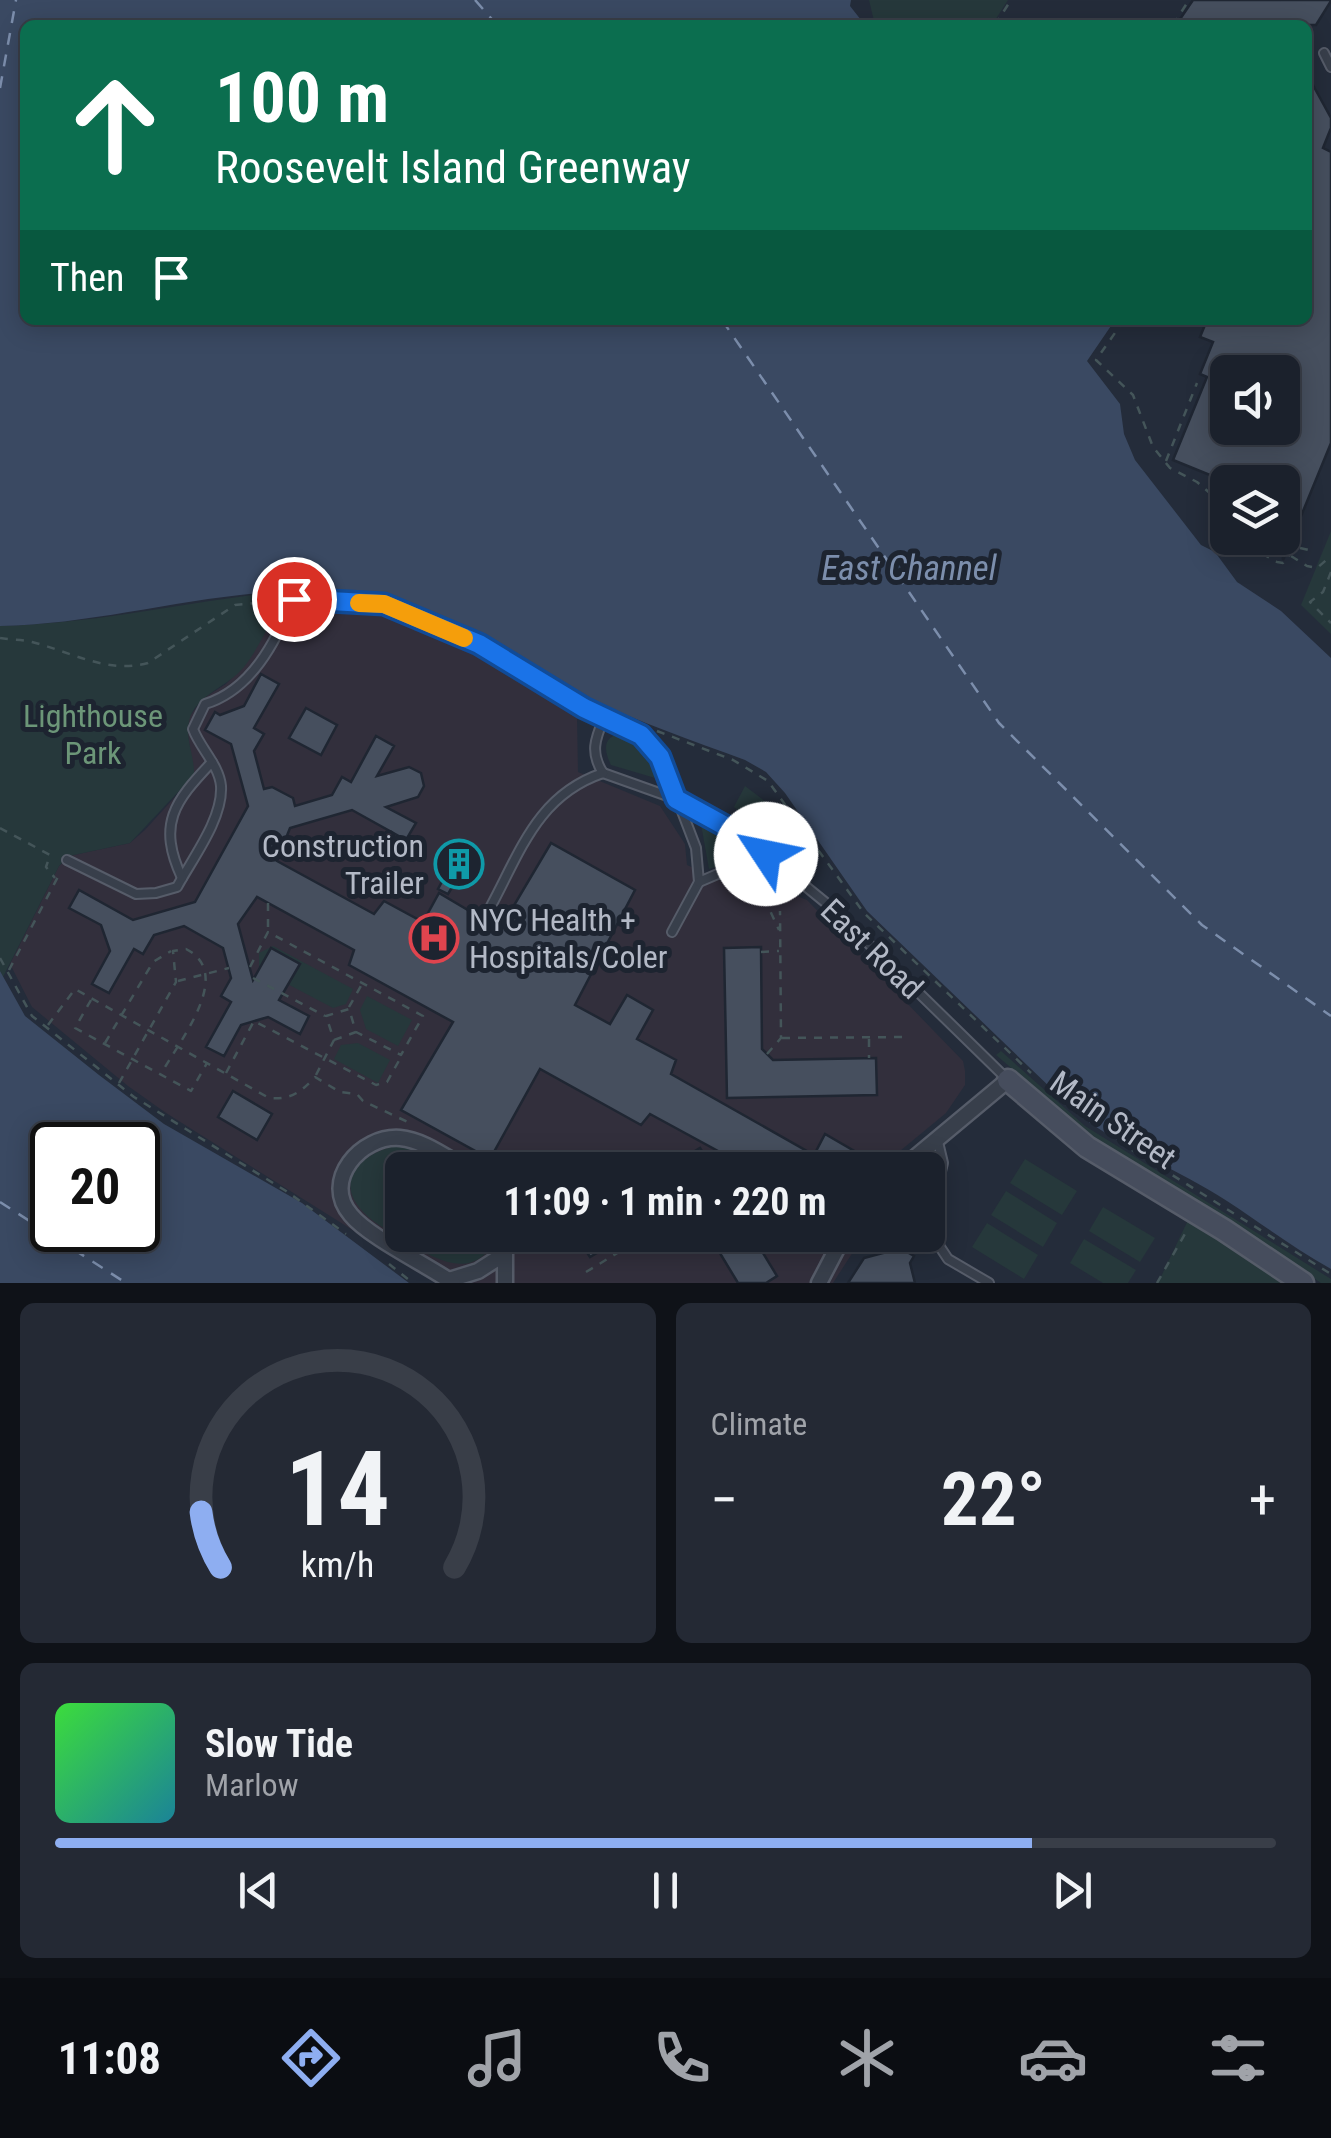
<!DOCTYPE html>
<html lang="en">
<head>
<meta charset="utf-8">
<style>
	:root { --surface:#1b212c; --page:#242934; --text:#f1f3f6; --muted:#a0a3a9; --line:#393e48; --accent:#8eaef1 }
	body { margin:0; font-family:"Roboto Condensed",sans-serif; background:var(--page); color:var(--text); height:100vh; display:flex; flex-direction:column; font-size:38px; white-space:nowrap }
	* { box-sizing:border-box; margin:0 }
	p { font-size:32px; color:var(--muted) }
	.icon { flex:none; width:55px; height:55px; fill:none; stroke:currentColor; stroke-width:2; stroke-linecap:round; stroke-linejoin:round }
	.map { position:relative; height:1283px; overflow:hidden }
	.drawer { display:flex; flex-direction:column; gap:20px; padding:20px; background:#0f1218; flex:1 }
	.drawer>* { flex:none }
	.guide { position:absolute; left:20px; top:20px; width:1292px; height:305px; border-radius:15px; box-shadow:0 5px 25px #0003,0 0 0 2px var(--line); background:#0b6e4f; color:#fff; overflow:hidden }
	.fabs { position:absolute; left:1210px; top:355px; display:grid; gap:20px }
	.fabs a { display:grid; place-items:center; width:90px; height:90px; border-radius:15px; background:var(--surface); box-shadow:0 5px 25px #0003,0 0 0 2px var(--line); font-size:50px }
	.speed { position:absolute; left:30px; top:1122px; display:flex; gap:20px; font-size:50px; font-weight:700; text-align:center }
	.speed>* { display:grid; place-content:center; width:130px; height:130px; border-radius:50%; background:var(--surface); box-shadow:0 5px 25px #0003,0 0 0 2px var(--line); line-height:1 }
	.speed .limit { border:5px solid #111; border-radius:15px; background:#fff; color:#111 }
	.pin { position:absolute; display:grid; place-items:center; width:85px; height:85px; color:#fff; margin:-42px; border:5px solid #fff; border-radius:50%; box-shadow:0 2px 10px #0007 }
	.me { position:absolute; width:110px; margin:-55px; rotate:304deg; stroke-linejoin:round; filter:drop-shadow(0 0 8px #0008) }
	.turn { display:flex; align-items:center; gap:35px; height:210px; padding:0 30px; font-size:45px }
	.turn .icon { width:130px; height:130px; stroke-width:2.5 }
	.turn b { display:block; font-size:70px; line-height:85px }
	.then { display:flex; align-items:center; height:95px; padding:0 30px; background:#0003; gap:20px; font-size:38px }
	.big { font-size:75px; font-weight:700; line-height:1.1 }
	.drawer .card { flex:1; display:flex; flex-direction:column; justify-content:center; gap:15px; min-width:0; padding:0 35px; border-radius:15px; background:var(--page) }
	.drawer .dial { align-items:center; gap:0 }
	.dial svg { height:260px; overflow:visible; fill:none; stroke:var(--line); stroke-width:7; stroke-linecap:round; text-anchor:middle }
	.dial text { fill:var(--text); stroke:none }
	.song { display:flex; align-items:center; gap:30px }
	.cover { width:120px; height:120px; border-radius:15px; background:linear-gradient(135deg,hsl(120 70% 55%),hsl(190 70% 35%)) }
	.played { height:10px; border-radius:5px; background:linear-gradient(90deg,var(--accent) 80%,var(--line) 80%) }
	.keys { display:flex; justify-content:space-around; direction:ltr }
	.heat { display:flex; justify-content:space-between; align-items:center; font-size:55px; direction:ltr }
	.drawer .tiles { flex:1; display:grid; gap:20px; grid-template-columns:1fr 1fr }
	.card:last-child { grid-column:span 2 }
	.trip { position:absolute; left:385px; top:1152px; width:560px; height:100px; border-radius:15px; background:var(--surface); box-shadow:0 5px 25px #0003,0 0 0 2px var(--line); font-weight:700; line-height:100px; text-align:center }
	.tabs { display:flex; height:160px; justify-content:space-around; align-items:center; background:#0b0d12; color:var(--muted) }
	.tabs .icon { width:70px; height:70px }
	.tabs .selected { color:var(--accent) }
	.tabs b { font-size:45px; color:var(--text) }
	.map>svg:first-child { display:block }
</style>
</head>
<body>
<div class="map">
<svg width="1331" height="1283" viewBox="0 0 1331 1283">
	<rect width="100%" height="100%" fill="#242c3a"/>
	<polygon fill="#322f3c" points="296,604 359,606 448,637 489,658 577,716 578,772 660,806 685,844 687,865 733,886 753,883 774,887 807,900 963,1061 965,1071 965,1085 946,1113 877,1170 402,1170 402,1235 864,1235 833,1283 437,1283 166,1113 128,1086 32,1007 10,964 59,866 69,856 130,843 145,830 194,776 188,735 189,717 196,708 204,698 226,684 243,667 278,605"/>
	<g fill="#26383b">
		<polygon points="869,0 1008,0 992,25 875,25"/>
		<polygon points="1331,531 1331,634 1301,605"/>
		<path d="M286,591C273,616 261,645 244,667C228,687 195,695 189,721C185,740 195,757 194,775L130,843L69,856L59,866L3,977L0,971V626C96,624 191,601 286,591Z"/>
		<path d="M623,734C643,742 658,759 662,780L611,765C603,749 603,735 623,734Z"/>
		<polygon points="745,786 795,824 782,844 734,807"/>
		<polygon points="701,824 749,851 750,856 709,869"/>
		<polygon points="273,946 353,989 346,1004 333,1008 259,969 259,953"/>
		<polygon points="367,996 412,1020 398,1046 366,1029 360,1010"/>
		<polygon points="358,1043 390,1060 378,1083 334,1059 341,1045"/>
		<polygon points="1001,1051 1085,1126 1331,1279 1331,1283 1321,1283 1253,1236 1105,1148 996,1055"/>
		<path d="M401,1145L424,1154L421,1170H402V1235H497C477,1283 437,1261 403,1240C388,1230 369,1221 359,1207C333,1174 371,1149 401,1145Z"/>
		<polygon points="1025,1159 1077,1191 1062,1215 1010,1183"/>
		<polygon points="1006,1191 1057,1223 1043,1247 991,1215"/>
		<polygon points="1103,1207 1155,1238 1140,1262 1089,1231"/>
		<polygon points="1190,1216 1289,1283 1158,1283"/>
		<polygon points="987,1223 1038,1255 1024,1279 972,1247"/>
		<polygon points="1084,1239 1136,1270 1128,1283 1103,1283 1070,1263"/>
	</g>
	<g fill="#3a4962" fill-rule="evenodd">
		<path d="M0,0H851L850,6L865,25H25V320H1115L1087,361L1120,404L1124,434L1135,460L1201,545L1215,552L1237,582L1281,611L1331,658V1269C1294,1248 1262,1224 1227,1201C1179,1170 1125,1149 1079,1115L867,911L785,793L766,772L745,760C693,741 640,722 589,699C511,663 444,602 355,593C236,580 119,624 0,626Z"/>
		<path d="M0,971L25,1016L99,1075L164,1124L302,1203L409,1283H0ZM52,1145H138V1230H52Z"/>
	</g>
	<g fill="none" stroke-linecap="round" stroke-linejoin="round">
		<g stroke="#7c8eac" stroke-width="2.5" stroke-dasharray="12 10" stroke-linecap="butt">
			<polyline points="475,0 497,25"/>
			<polyline points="0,88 16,0"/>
			<polyline points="722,320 999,723 1202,925 1331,1016"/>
			<polyline points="0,1202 126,1283"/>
		</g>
	</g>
	<g fill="#464f5e" stroke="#1f2632" stroke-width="2.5" fill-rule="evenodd">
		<polygon points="1193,0 1331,0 1331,1 1316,25 1176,25"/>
		<path d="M1308,76L1331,118V128L1323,148L1331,152V443L1283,560L1282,482H1227L1173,460L1207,377L1200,374L1213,342L1200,337L1207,320H1308ZM1228,372H1282V428H1228Z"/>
		<polygon points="261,674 279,684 254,728 264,734 254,751 264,789 272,787 293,798 295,806 332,795 342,777 351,782 376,736 394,746 377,776 409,767 421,773 424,786 418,797 386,807 416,823 406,840 352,810 290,828 277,861 374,914 384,901 423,922 439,893 500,929 551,843 635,890 575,1005 610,1024 627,995 653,1010 637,1039 676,1060 671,1074 814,1155 825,1134 856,1152 847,1170 753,1170 650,1114 641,1125 540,1069 490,1159 401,1110 453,1022 349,965 354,950 257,897 238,924 253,980 271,948 300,964 279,1000 309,1016 300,1034 268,1017 241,1025 224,1056 206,1047 231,1002 221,996 231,978 223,948 184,926 154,935 143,954 134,949 109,993 92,984 110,951 101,925 69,908 79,890 133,920 195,902 248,806 231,744 205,730 215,712 220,715 244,706"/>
		<polygon points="306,708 337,725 321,755 289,738"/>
		<polygon points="462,845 474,851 448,894 438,889"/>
		<polygon points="761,947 762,1049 773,1060 876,1058 877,1095 727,1098 724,948"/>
		<polygon points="233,1091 272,1114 257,1140 218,1117"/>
		<polygon points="700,1148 713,1170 664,1170"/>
		<polygon points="576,1235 627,1235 590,1257"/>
		<polygon points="709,1235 752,1235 777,1276 766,1283 738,1283"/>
		<polygon points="895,1245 914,1256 910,1263 915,1283 848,1283 864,1258 891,1251"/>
	</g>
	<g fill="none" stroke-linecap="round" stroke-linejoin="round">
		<g stroke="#565c69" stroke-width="12">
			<g id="lane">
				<polyline points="1324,53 1331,67"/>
				<polyline points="603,773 676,799 750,841 831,907 1008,1080"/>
				<path d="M603,773C590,753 595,739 604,718"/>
				<path d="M67,860L136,894L156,893L177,887C192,859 223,819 221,786C219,765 200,748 193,729L205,704C251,690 276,642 293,599L384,604L479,644L584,708L635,731L647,740L664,764L696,848L699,882L672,932"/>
				<path d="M182,878C157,824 174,802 212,762"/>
				<polyline points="699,882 734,867 782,866"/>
				<path d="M491,906C521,850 538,795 603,773"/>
				<polyline points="928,1228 943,1163 938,1142"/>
				<polyline points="928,1229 948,1259 989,1283"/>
			</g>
		</g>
		<g stroke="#565c69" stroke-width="19">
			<g id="street">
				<polyline points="900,1170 1008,1080"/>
				<polyline points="449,1280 478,1271 503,1255"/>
				<path d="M453,1283C427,1265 369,1237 351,1215C321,1181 361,1135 400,1138C424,1140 448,1159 469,1170"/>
				<polyline points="505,1283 505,1235"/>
				<polyline points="819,1283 844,1235"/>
			</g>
		</g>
		<g stroke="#565c69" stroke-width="25">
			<polyline id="secondary" points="1008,1080 1087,1147 1224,1230 1303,1283"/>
		</g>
		<g stroke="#445559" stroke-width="2.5" stroke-dasharray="8 8" stroke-linecap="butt">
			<polyline points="995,25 1011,0"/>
			<polyline points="1173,25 1189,0"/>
			<polyline points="1124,320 1096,360 1133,395 1153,447 1170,468 1197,482 1211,494 1220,525 1228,533"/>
			<polyline points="1166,461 1197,383"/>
			<polyline points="1234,538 1277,562 1283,563 1296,547 1309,550"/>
			<polyline points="1291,556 1307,566 1317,568 1331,556"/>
			<polyline points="1331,572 1323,592 1310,602 1331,623"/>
			<path d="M0,638C10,640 21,639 32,642C71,652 107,674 148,663L235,605L277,601"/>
			<polyline points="657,731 733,760 768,781 864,913 1031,1073"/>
			<polyline points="0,828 50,855 46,867 55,878"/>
			<polyline points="766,881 767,904 779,930"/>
			<polyline points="268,903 268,930"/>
			<polyline points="761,952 779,951"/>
			<polyline points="0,958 32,1016 46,1027 134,1097 286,1191 346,1234"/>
			<polyline points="250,967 268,932 423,1016 401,1055 356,1032"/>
			<polyline points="9,970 61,871"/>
			<polyline points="253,978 325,1016"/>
			<polyline points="178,981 229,968"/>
			<polyline points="91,1000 75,1028 191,1091 207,1063"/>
			<polyline points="349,1007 362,984"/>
			<path d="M48,1025L75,989L269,1098C291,1100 301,1092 315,1077L340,1092L357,1094L363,1101L412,1124"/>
			<polyline points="782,1038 909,1037"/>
			<polyline points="869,1039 869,1058"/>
			<polyline points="105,1043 153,962 171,951"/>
			<polyline points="767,1054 781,1038 780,911"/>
			<polyline points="226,1073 254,1021 376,1085 387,1082 401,1057"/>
			<polyline points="316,1075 334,1040 326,1016 349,1009 356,1032 334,1040"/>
			<path d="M119,1083L176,982L173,951L186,949C235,974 179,1041 161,1074"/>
			<polyline points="1132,1150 1331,1274"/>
			<polyline points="389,1264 413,1283"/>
			<polyline points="586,1272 647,1235"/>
			<polyline points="1157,1283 1186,1232"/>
		</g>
		<use href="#lane" stroke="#383f4b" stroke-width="8"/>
		<use href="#street" stroke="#383f4b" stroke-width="14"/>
		<use href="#secondary" stroke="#464d5d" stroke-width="20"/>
	</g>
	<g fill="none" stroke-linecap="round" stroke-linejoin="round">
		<g stroke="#114b97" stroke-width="25">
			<polyline id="route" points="294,599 384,604 479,644 584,708 641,735 660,757 676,799 725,826 766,854"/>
		</g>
		<use href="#route" stroke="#1a73e8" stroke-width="18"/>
		<polyline stroke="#f59e0b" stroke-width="18" points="359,603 384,604 464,638"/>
	</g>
	<defs>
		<g id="building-ring" transform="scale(2.5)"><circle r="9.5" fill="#1d2430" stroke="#0f9aa8" stroke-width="1.5"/><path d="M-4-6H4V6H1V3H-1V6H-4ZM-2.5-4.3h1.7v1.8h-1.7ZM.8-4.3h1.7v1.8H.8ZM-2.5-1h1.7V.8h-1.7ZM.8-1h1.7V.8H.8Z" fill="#0f9aa8"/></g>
		<g id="hospital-ring" transform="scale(2.5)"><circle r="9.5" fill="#1d2430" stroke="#e0444e" stroke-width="1.5"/><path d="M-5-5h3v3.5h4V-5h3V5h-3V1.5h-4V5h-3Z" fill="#e0444e"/></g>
	</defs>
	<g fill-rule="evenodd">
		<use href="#building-ring" x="459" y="864"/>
		<use href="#hospital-ring" x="434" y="938"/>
	</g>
	<g text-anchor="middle" stroke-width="10" stroke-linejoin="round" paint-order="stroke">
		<g font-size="32" fill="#6c9678" stroke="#1d2430">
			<text x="93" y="727">Lighthouse<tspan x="93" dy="37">Park</tspan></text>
		</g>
		<g font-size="32" fill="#b3b9c6" stroke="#1d2430" text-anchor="end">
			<text x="424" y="857">Construction<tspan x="424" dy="37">Trailer</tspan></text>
			<text x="469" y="931" text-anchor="start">NYC Health +<tspan x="469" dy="37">Hospitals/Coler</tspan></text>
		</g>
		<g font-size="32" fill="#b3b9c6" stroke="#1d2430">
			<text transform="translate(872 949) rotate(44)" y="11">East Road</text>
			<text transform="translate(1113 1120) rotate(35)" y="11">Main Street</text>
		</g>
		<g font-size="35" font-style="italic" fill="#7c8eac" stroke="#1d2430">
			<text x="909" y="580">East Channel</text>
		</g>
	</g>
</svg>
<div class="fabs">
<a><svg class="icon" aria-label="sound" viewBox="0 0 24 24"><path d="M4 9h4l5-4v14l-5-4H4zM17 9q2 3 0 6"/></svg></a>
<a><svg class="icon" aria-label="layers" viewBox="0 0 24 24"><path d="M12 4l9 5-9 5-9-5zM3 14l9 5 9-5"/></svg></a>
</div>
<div class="speed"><div class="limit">20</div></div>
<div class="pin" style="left:294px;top:599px;background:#d93025"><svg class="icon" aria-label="arrive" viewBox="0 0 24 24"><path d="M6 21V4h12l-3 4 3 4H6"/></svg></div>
<svg class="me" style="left:766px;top:854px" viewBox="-20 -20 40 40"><circle r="19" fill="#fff"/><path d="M0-13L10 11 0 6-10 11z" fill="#1a73e8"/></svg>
<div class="trip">11:09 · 1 min · 220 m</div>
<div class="guide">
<div class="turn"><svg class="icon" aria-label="ahead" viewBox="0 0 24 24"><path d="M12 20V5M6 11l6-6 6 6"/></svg><div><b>100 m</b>Roosevelt Island Greenway</div></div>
<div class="then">Then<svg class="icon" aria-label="arrive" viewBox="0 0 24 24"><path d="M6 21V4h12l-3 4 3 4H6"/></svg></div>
</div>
</div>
<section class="drawer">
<div class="tiles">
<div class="card dial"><svg viewBox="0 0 100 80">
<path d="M14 69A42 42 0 1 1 86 69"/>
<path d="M14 69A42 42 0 0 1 8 52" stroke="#8eaef1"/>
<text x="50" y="56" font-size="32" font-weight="700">14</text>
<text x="50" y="72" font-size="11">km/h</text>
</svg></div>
<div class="card"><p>Climate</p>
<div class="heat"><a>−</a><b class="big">22°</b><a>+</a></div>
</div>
<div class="card">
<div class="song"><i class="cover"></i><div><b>Slow Tide</b><p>Marlow</p></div></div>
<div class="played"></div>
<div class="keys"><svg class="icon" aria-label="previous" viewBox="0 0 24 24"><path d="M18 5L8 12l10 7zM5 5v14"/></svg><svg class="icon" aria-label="pause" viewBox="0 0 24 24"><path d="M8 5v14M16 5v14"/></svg><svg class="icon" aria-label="next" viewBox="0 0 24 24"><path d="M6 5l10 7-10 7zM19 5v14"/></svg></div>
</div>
</div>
</section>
<nav class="tabs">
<b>11:08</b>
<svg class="icon selected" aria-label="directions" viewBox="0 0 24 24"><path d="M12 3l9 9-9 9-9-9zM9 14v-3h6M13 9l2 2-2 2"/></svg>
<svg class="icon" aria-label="music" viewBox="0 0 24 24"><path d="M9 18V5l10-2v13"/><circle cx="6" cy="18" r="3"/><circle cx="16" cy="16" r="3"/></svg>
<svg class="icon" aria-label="phone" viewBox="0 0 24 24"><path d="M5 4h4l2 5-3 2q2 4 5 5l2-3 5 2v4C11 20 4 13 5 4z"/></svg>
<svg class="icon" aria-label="climate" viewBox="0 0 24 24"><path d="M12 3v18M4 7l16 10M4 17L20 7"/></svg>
<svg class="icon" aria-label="car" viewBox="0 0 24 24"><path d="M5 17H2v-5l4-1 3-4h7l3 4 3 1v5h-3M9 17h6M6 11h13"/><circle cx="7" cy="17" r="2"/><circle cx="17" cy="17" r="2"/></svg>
<svg class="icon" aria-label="filters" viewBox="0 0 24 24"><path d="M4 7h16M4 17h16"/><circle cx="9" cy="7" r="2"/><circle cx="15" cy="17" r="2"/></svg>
</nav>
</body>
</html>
